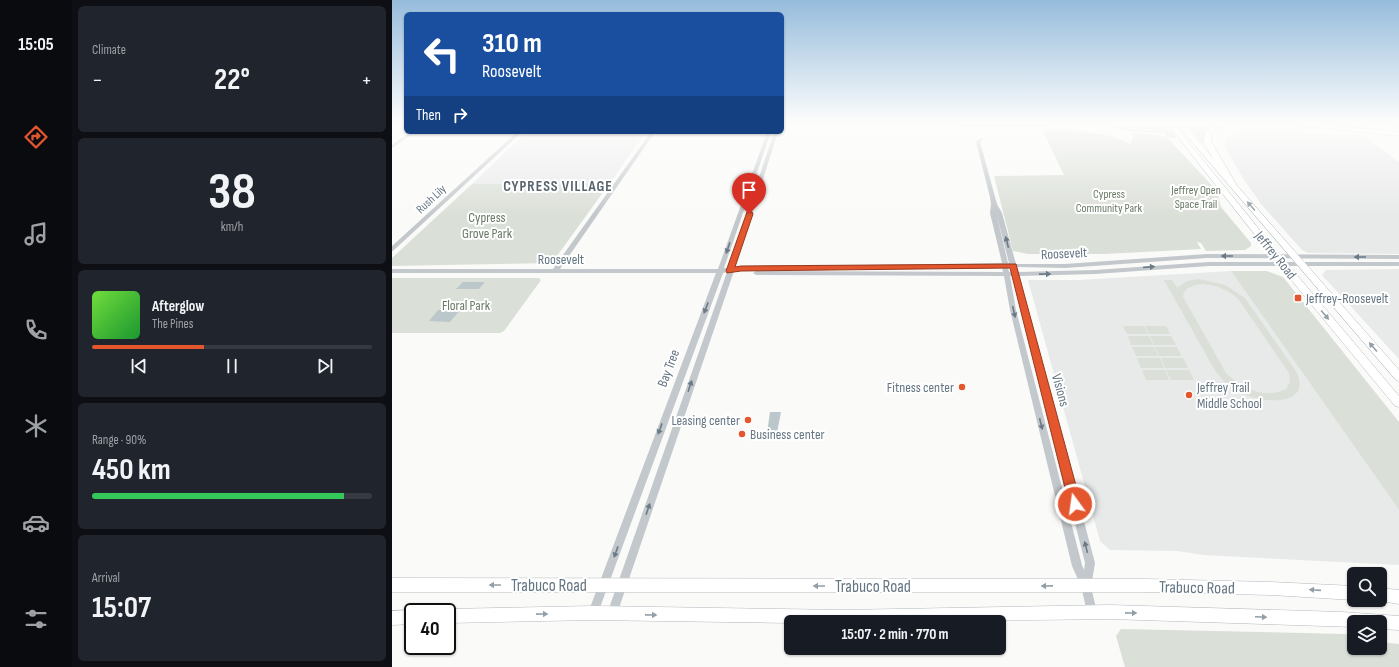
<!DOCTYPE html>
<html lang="en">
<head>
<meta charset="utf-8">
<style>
	:root { --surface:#171b24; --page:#20242c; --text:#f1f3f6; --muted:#9ea1a6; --line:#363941; --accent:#e4572e }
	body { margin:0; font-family:"Sofia Sans Condensed",sans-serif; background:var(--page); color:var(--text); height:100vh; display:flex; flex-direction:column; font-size:15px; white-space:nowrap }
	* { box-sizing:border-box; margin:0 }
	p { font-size:13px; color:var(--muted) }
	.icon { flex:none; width:22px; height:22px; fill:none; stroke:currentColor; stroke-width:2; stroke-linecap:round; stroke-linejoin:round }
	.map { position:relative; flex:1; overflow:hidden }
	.side { display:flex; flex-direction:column; gap:6px; padding:6px; background:#0d0f14; width:320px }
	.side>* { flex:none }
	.guide { position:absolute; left:12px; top:12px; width:380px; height:122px; border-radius:6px; box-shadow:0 1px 3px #0004; background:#1a4fa0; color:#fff; overflow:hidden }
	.tools { position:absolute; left:955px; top:567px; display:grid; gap:8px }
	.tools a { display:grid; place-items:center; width:40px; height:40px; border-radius:6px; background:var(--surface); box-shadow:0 1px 3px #0004; font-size:20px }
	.speed { position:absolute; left:12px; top:603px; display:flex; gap:8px; font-size:20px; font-weight:700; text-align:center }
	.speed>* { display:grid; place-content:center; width:52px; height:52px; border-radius:50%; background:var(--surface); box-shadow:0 1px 3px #0004; line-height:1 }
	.speed .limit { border:2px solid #111; border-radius:6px; background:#fff; color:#111 }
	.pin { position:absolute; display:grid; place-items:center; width:34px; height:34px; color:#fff; margin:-41px -17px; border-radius:50% 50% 50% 0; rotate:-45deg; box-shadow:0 0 4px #0007 }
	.pin .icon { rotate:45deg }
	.me { position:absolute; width:44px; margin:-22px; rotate:346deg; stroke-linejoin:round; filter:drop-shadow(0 0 3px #0008) }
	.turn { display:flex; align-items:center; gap:14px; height:84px; padding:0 12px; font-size:18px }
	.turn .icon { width:52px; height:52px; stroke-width:2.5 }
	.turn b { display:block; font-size:28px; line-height:34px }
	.then { display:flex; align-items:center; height:38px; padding:0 12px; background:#0003; gap:8px; font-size:15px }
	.big { font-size:30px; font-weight:700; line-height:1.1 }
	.side .card { flex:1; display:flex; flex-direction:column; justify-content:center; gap:6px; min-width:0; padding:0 14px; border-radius:6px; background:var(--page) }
	.side .dial { align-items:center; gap:0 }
	.dial b { font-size:52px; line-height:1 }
	.song { display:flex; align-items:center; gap:12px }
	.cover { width:48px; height:48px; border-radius:6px; background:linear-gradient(135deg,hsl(100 70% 55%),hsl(130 70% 35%)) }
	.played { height:4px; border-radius:2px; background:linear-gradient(90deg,var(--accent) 40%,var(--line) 40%) }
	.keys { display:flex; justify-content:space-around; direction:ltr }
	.heat { display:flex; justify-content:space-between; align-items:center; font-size:22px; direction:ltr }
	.charge { height:6px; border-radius:3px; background:linear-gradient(90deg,#34c759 90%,var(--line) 0) }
	.trip { position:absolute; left:392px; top:615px; width:222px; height:40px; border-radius:6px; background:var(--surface); box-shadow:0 1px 3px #0004; font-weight:700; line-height:40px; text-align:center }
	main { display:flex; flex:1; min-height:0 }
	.menu { display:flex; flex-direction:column; width:72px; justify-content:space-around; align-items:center; background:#090b0e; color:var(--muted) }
	.menu .icon { width:28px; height:28px }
	.menu .on { color:var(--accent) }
	.menu b { font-size:18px; color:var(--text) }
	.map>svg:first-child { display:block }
</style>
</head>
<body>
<main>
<nav class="menu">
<b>15:05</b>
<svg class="icon on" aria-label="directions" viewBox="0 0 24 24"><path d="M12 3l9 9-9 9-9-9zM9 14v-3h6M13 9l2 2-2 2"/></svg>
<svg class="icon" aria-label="music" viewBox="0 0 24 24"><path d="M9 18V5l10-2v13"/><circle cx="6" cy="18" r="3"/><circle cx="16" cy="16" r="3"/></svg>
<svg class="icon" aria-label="phone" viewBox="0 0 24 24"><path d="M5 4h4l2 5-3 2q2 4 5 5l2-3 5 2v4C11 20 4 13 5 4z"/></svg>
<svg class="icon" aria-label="climate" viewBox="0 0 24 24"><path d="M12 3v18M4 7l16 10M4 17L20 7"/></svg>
<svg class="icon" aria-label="car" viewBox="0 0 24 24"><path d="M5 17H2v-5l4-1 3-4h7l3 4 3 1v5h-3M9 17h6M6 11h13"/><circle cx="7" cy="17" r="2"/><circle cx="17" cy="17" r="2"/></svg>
<svg class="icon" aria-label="filters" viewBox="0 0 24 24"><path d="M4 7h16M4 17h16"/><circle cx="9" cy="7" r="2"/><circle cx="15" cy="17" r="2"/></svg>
</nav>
<section class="side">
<div class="card"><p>Climate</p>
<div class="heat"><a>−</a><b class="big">22°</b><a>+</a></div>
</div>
<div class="card dial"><b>38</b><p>km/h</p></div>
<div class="card">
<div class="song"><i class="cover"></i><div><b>Afterglow</b><p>The Pines</p></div></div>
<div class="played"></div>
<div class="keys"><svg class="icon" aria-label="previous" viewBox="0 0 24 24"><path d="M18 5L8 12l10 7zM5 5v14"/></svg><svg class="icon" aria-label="pause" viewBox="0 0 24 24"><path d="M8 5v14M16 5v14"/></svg><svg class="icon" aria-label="next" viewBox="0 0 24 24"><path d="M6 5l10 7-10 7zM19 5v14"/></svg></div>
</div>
<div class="card"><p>Range · 90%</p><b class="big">450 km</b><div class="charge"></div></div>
<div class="card"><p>Arrival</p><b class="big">15:07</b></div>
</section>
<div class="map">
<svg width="1007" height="667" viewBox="0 0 1007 667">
	<rect width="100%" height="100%" fill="#fafaf8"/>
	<g fill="#e8e9e9">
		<polygon points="864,128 950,136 971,135 1007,162 1007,254 916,253 910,250 869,204 851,178 833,146 833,139 851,130"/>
		<polygon points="135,132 254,132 217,184 80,184"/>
		<polygon points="1007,269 1007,359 930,275 934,270"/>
		<polygon points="839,271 1007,510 1007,565 812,555 785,551 718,550 708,541 636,280 687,280"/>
	</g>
	<g fill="#dadfd7" fill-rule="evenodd">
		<path d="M719,123L770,127L778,129L784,136L783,138C776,140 773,133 769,130L737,128Z"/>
		<path d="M792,123H825C816,127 811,132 812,143H810Z"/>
		<path d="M671,128C693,132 719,133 738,144L743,133L767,135L775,137L825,191L829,207L859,243V246L853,250L814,251L809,243L805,242L809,249L712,254H636L621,251L602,176L672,175L651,131Z"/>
		<polygon points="80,184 217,184 160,263 0,266 0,258"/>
		<polygon points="839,271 875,271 891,277 1007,422 1007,510"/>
		<polygon points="0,278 147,278 149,280 112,331 108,333 0,333"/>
		<path d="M807,279L833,285L853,298L905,373C918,404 879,403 860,397C849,393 837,387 829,378C820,368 815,355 808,344C796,323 784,301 772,280H780L785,288L795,281ZM810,284C825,285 837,290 847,300L897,373L898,382L894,389C874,400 849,388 834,373L791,297C792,287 801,285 810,284Z"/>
		<polygon points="731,326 752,326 756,334 735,334"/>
		<polygon points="753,326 774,326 778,334 757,334"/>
		<polygon points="736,336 757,336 761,345 739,345"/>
		<polygon points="758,336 779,336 784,345 762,345"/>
		<polygon points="740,347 762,347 766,356 744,356"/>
		<polygon points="763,347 785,347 789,356 767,356"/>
		<polygon points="745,358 768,358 772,368 749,368"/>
		<polygon points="769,358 791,358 796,368 773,368"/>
		<polygon points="750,370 773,370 777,380 754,380"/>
		<polygon points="774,370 797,370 802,380 779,380"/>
		<polygon points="729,629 953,634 962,636 962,648 988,648 988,642 1007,644 1007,667 733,667 724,636"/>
	</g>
	<g fill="#bbc7cb">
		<polygon points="560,123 663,123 654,126 570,126"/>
		<polygon points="71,282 93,282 87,289 64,289"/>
		<polygon points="46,310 68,310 58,322 37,321"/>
		<polygon points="378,412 389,412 385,433 375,433"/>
	</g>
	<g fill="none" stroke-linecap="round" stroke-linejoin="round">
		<polyline stroke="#bbc7cb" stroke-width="1.5" points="713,123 737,130 770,132"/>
		<g stroke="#b5babe" stroke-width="1">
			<g id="major">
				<polygon points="775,123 781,123 888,255 1007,396 1007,407 1003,406 882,259"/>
				<polygon points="784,123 790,123 1007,370 1007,381 1004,380"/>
				<polygon points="0,578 753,579 879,582 962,586 962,600 879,595 753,592 0,592"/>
				<polygon points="988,588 1007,590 1007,604 984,600 988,600"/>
				<polygon points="718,605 950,612 1007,616 1007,630 988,629 988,622 962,622 962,627 718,619 399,623 201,620 55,623 55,612 50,612 55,609 201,606 451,610"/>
				<polygon points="21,610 25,612 21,612 21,624 0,625 0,611"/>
			</g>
		</g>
		<g stroke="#b4b9bd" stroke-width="1">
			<g id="highway">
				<polygon points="738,123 787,123 780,127 741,125"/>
				<path d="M825,123H834C826,128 819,129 819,141L844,184L843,186H837L811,141L815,130Z"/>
				<polygon points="900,123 920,123 1007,132 1007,136 903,125"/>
				<polygon points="997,123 1007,123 1007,126 998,124"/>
			</g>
		</g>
		<g fill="#c3c8cc" fill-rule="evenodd">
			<rect x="0" y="123" width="14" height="2"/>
			<polygon points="18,132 23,132 0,148 0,145"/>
			<polygon points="125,132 130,132 2,250 0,251 0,246"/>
			<path d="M259,132H263L168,269H326L375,132H379L332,268H337L382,132H386L343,267L610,263L598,213L599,204L598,197L584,142L589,138L591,139L588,142L605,204L610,213L624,264H673L815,254L1007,255V259L815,258L673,268L625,267L626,272L703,270L817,262H1007V266H817L703,274L627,276L703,563L699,587L705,612L704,616L700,617L696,616L695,612L689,586L680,566L618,310L612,276L364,275L361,273L364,271L611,272L610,267L349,270L342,271L225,614L224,618L220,619L216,618L215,614L335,272L331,273L206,613L205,617L201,618L197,617L196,613L324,273H0V269H161ZM604,212L617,263H616ZM616,267H618L620,272H617ZM618,276H621L693,563L692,570L690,565L624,310Z"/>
		</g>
		<use href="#major" fill="#fff" fill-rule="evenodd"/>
		<use href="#highway" fill="#fff" fill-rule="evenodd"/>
	</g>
	<defs><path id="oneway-solid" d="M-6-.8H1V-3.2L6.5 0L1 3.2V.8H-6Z"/></defs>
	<g fill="#939fa8">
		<use href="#oneway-solid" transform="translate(859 206) rotate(-131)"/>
		<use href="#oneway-solid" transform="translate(933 315) rotate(50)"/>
		<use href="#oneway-solid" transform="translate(981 347) rotate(-131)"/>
		<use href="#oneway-solid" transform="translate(103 585) rotate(180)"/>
		<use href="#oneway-solid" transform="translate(427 586) rotate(-180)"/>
		<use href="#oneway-solid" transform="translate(655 586) rotate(179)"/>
		<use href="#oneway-solid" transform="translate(923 590) rotate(-176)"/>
		<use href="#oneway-solid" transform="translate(739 613) rotate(1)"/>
		<use href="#oneway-solid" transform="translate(150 614) rotate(-1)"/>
		<use href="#oneway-solid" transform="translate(259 615) rotate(1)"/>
		<use href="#oneway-solid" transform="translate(869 617) rotate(2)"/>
	</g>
	<g fill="#6a7a87">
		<use href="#oneway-solid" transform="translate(615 242) rotate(-104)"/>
		<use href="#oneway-solid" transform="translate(336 248) rotate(109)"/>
		<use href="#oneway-solid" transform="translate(835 256) rotate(-180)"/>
		<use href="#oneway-solid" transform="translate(968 257) rotate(180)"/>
		<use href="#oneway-solid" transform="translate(757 267) rotate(-5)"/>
		<use href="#oneway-solid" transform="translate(653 274) rotate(-1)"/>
		<use href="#oneway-solid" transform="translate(314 308) rotate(111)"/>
		<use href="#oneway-solid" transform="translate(622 312) rotate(77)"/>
		<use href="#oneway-solid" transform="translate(298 386) rotate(-71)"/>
		<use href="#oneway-solid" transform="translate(649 424) rotate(76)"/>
		<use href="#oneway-solid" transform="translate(268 429) rotate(110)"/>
		<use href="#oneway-solid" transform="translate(256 509) rotate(-71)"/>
		<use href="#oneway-solid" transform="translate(694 547) rotate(-104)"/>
		<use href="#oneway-solid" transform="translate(224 552) rotate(110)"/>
	</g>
	<linearGradient id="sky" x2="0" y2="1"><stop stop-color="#96bcdc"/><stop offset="0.57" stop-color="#fdfdfc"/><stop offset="1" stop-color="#fdfdfc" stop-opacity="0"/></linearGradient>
	<rect width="1007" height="216" fill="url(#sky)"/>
	<polygon fill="#e4572e" stroke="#94391e" points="355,212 360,212 361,214 343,267 349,266 624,264 689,504 688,508 683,509 679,508 677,504 618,268 349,271 335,273 334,271"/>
	<g fill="#e4572e" stroke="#fff" stroke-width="1.5">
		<rect x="902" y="294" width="8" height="8" rx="2"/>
		<circle cx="570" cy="387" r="4"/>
		<circle cx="797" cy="395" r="4"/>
		<circle cx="356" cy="420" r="4"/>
		<circle cx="350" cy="434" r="4"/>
	</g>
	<g text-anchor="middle" stroke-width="4" stroke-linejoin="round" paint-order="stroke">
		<g font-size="12" fill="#687a64" stroke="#fff">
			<text x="804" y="194">Jeffrey Open<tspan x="804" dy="14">Space Trail</tspan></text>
			<text x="717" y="198">Cypress<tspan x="717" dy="14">Community Park</tspan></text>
		</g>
		<g font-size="12" fill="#657683" stroke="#fff">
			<text transform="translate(39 199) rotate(-43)" y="4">Rush Lily</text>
		</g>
		<g font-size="14" fill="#687a64" stroke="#fff">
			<text x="95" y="222">Cypress<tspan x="95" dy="16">Grove Park</tspan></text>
			<text x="74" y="310">Floral Park</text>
		</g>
		<g font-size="14" fill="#657683" stroke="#fff">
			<text transform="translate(672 253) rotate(-3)" y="5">Roosevelt</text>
			<text transform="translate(884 255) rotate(51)" y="5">Jeffrey Road</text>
			<text x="169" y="264">Roosevelt</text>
			<text transform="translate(276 368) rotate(-69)" y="5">Bay Tree</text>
			<text transform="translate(669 390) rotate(75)" y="5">Visions</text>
		</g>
		<g font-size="14" fill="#657683" stroke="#fff" text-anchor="start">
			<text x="914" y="303">Jeffrey-Roosevelt</text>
			<text x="562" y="392" text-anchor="end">Fitness center</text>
			<text x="805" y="392">Jeffrey Trail<tspan x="805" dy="16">Middle School</tspan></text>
			<text x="348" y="425" text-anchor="end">Leasing center</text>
			<text x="358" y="439">Business center</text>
		</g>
		<g font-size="15" font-weight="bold" letter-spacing="1" fill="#57646e" stroke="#fff">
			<text x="166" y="191">CYPRESS VILLAGE</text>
		</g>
		<g font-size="17" fill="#657683" stroke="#fff">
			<text x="157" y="591">Trabuco Road</text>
			<text x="481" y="592">Trabuco Road</text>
			<text transform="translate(805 587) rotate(1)" y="6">Trabuco Road</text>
		</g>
	</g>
</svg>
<div class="tools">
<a><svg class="icon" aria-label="search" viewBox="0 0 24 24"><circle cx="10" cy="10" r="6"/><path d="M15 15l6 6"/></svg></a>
<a><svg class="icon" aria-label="layers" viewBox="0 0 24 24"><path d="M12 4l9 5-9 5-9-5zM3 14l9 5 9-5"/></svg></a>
</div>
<div class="speed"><div class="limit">40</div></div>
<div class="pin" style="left:357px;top:214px;background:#d93025"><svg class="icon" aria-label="arrive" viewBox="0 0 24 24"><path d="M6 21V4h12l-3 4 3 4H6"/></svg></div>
<svg class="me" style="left:683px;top:504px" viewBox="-20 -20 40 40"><circle r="17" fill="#e4572e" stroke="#fff" stroke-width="3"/><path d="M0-11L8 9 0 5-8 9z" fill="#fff"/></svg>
<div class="trip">15:07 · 2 min · 770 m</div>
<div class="guide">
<div class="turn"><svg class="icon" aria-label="left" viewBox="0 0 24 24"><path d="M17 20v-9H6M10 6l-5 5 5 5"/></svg><div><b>310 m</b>Roosevelt</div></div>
<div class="then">Then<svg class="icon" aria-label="right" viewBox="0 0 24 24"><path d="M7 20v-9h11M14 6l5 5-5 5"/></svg></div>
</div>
</div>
</main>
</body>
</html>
